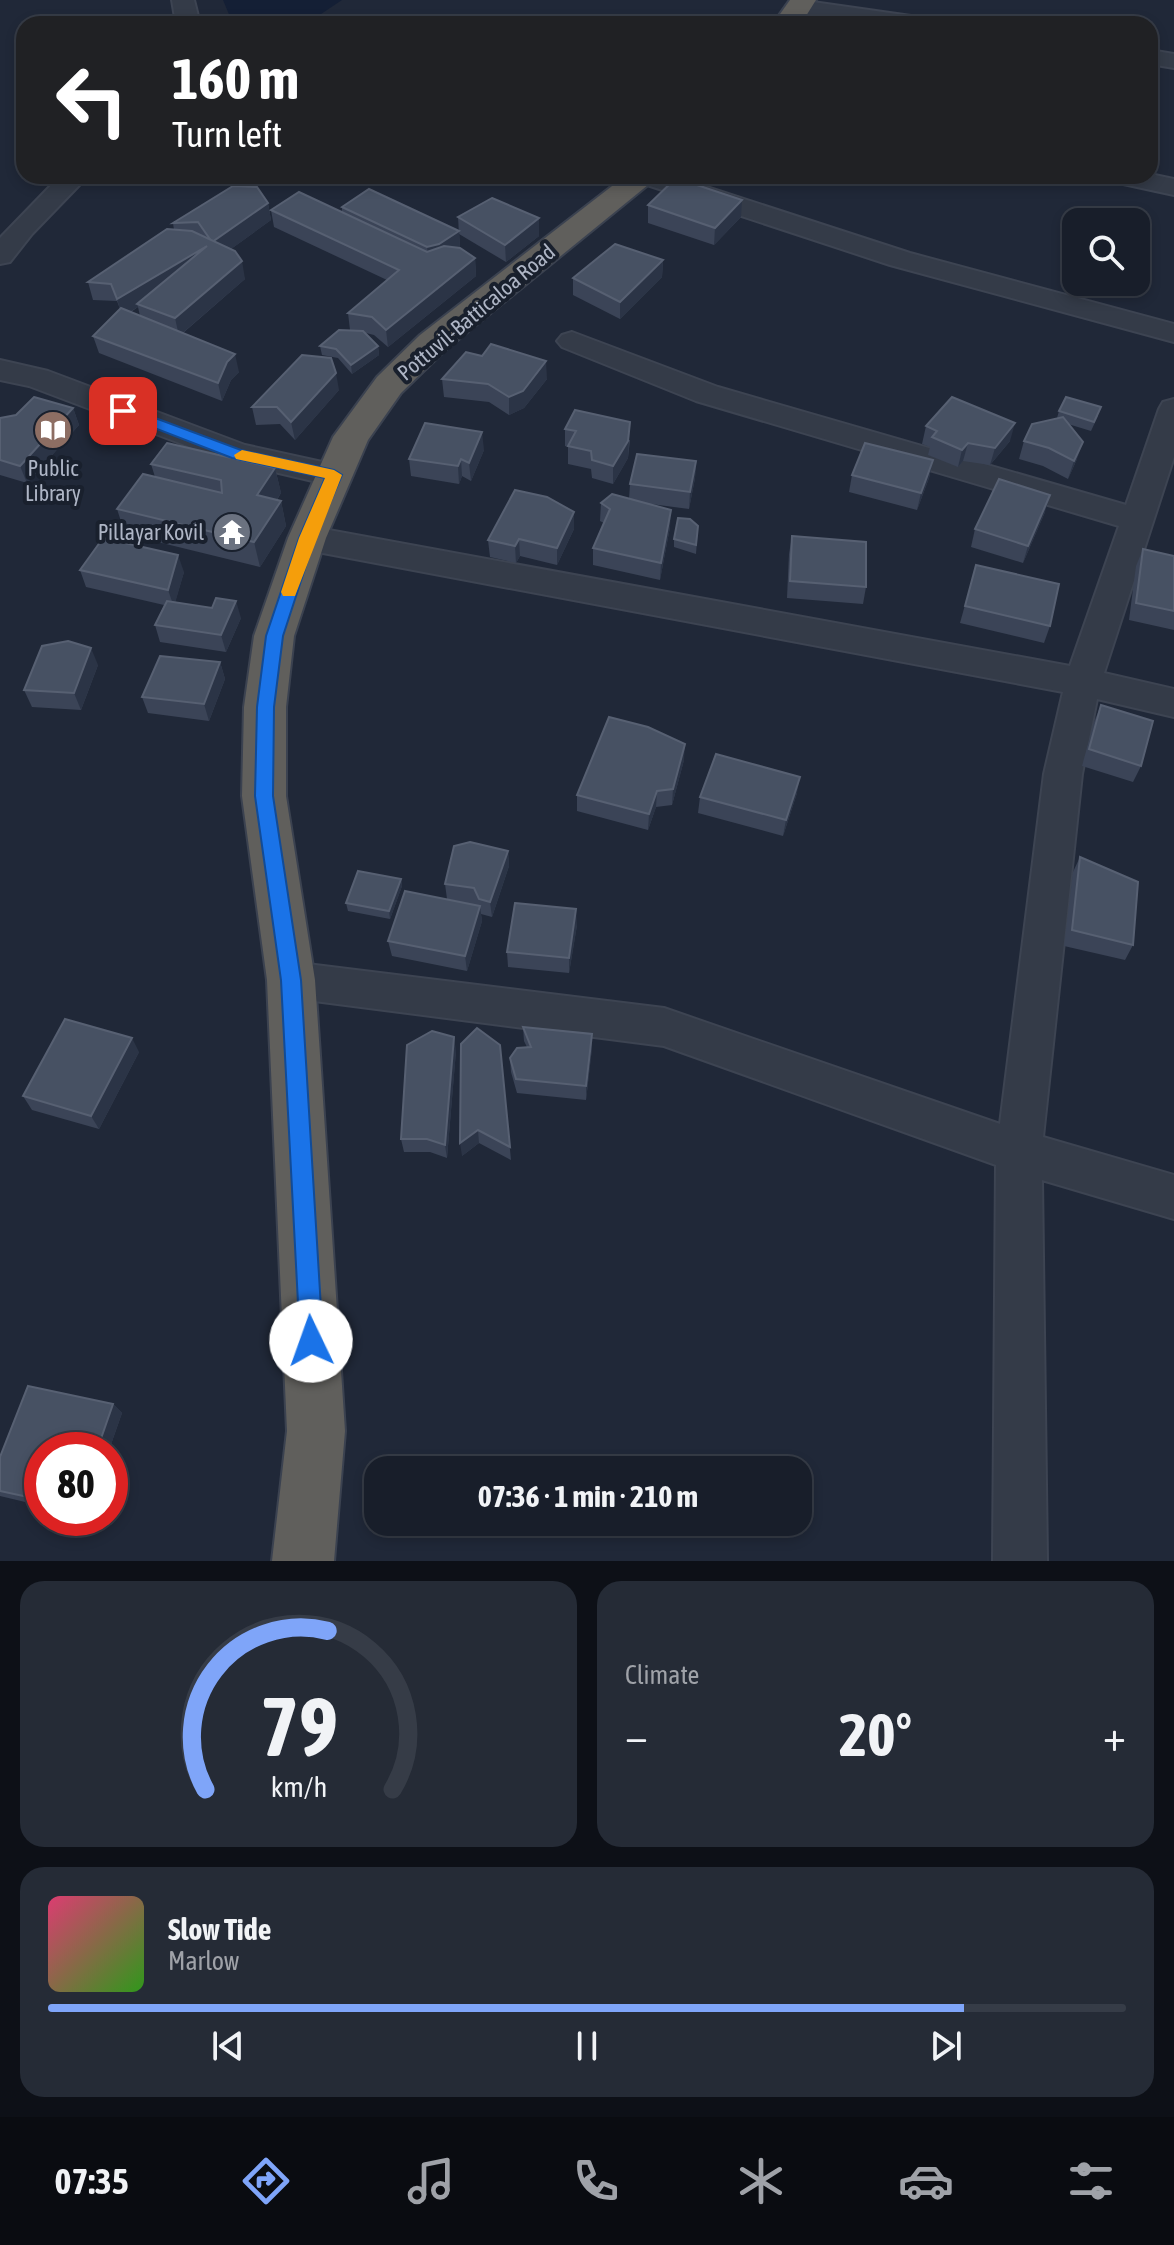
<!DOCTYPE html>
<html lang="en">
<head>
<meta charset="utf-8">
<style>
	:root { --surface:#181e2a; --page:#252b36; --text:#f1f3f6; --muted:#9fa2a8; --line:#363c47; --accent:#7fa5f9 }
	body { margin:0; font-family:"Asap Condensed",sans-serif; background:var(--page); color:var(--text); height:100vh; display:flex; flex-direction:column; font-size:30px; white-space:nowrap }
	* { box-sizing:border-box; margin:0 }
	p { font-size:26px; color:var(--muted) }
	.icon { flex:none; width:44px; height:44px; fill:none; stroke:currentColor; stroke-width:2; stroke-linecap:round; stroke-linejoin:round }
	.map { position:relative; height:1561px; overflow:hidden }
	.drawer { display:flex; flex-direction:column; gap:20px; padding:20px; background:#0d1017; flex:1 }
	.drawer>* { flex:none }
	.guide { position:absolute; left:16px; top:16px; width:1142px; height:168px; border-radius:24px; box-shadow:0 4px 12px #0003,0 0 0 2px var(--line); background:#202124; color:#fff; overflow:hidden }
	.controls { position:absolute; left:1062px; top:208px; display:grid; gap:16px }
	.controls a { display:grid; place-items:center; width:88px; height:88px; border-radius:16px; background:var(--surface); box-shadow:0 4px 12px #0003,0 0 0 2px var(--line); font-size:40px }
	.speed { position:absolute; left:24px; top:1432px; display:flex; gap:16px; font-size:40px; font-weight:700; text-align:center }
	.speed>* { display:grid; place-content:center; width:104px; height:104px; border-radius:50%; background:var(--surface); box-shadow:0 4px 12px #0003,0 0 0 2px var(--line); line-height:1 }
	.speed .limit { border:12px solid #d22; background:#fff; color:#111 }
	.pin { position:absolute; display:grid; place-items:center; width:68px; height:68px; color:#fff; margin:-34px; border-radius:16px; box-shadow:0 4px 12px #0006 }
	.me { position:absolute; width:88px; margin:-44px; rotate:357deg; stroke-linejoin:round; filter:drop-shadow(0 0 6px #0008) }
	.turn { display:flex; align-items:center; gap:28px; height:168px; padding:0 24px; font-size:36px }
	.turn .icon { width:104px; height:104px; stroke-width:2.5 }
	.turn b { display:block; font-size:56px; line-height:68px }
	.big { font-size:60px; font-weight:700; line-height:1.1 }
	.drawer .tile { flex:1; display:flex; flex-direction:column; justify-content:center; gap:12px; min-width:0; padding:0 28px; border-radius:24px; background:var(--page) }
	.drawer .dial { align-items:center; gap:0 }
	.dial svg { height:208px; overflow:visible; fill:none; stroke:var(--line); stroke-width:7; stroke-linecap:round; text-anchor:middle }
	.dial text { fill:var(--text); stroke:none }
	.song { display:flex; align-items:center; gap:24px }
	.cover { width:96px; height:96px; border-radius:12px; background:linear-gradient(135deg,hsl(340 70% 55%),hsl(110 70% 35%)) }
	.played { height:8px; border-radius:4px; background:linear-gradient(90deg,var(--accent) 85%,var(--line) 85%) }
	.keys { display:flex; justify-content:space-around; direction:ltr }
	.heat { display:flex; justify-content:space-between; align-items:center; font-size:44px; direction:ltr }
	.drawer .tiles { flex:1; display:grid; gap:20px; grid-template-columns:1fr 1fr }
	.tile:last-child { grid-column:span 2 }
	.trip { position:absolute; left:364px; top:1456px; width:448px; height:80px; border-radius:24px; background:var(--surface); box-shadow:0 4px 12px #0003,0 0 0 2px var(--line); font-weight:700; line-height:80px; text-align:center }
	.tabs { display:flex; height:128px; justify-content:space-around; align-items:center; background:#0a0c11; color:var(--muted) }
	.tabs .icon { width:56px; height:56px }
	.tabs .active { color:var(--accent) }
	.tabs b { font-size:36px; color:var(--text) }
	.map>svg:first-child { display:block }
</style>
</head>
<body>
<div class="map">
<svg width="1174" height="1561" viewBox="0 0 1174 1561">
	<rect width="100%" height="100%" fill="#202838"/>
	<polygon fill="#141f35" points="223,0 342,0 306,24 233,24"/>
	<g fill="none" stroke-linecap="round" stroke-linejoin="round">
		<g stroke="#3d4452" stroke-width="4">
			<g id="minor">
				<polygon points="172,0 194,0 200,24 176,24"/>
				<polygon points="799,0 918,17 926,19 930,24 869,24 791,12 787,7 791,2"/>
				<polygon points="1150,50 1174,54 1174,68 1150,64"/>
				<polygon points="1150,174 1174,179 1174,195 1114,182 1110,176"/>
				<polygon points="60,176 88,176 32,234 10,262 0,264 0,238"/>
				<polygon points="634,176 673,176 910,253 1174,324 1174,342 890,265 638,182"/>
				<polygon points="572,332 718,387 1126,505 1159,409 1163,402 1174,399 1174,457 1104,673 1174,689 1174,717 1097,699 1082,774 1043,1137 1174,1175 1174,1219 1042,1180 1047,1561 993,1561 996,1165 664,1046 291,998 276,993 270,980 276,967 291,962 664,1008 1000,1124 1044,774 1063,692 307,550 295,546 290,538 295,530 307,526 1070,666 1119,526 696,401 562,347 557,341 562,335"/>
				<polygon points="0,360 48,371 245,445 345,467 350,475 345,483 334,486 227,461 29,386 0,380"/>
			</g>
		</g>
		<g stroke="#3b4250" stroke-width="4">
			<g id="trunk">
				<polygon points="790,0 816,0 801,24 773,24"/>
				<polygon points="625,176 659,176 444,351 401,393 368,440 326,538 294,636 286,707 286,796 315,980 345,1431 334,1561 272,1561 287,1431 267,980 242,796 244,707 254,636 288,538 333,437 377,377 420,335"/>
			</g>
		</g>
		<use href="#minor" fill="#343b48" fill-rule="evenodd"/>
		<use href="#trunk" fill="#605f5c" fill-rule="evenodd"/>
	</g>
	<g fill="#3b4457" fill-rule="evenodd">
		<path d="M268,203L271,220L231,249L245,279L183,333L239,372L231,380L222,401L99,353L93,336L120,309L117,301L93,300L88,282L174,230L173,223ZM138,307L140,316L131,312Z"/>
		<polygon points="648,205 741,217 714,245 648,223"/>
		<polygon points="342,207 459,231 460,248 475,258 476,276 388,347 374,335 366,333 378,346 379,355 352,374 338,358 322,355 320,346 350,330 348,313 387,280 274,227 271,210 342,212"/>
		<polygon points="458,217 539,236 506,262 459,234"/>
		<polygon points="663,260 662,277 620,319 573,295 573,278"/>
		<polygon points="482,356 547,379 524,408 509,415 489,402 444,397 442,379"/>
		<polygon points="339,390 295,440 280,424 256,425 252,407"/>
		<polygon points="73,408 79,425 27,483 0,475 0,418"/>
		<polygon points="1059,411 1098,416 1091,431 1068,424 1077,459 1068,479 1043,466 1019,459 1024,441 1057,418"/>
		<polygon points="926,426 1010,441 990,465 963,461 958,467 928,455 930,447 922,444"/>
		<polygon points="565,429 630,440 628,458 613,484 592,478 591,469 568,464 568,447 565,446"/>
		<polygon points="484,450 471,481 462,476 459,484 411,476 409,459"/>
		<polygon points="933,460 929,478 917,510 849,492 852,475"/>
		<polygon points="696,461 695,478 689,509 651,504 670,527 660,580 593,565 593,548 604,523 600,521 601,503 629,499 630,484"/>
		<polygon points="151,464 275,468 281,493 277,500 281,501 286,526 260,567 125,534 117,509 155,477"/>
		<polygon points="574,512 574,529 557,565 520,556 516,563 490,557 488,540"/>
		<polygon points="1045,512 1023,563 971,547 975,529"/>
		<polygon points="698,526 696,554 674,547 674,539"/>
		<polygon points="792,536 866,587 863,604 787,598 789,554"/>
		<polygon points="1143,549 1174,556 1174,630 1129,620 1136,566"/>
		<polygon points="976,565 1050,626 1044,643 960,623"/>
		<polygon points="80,570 184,572 175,602 241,618 226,652 160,642 155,625 164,605 86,587"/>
		<polygon points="220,662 225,679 209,721 148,713 142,697"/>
		<polygon points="98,665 81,710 32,707 24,690"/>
		<polygon points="1101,705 1141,766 1133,782 1082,766 1094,722"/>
		<polygon points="684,760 672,805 656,807 648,830 577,811 577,795"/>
		<polygon points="797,793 783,836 698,813 700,797"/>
		<polygon points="508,851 509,866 492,917 481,914 482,921 467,971 392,956 388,941 476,905 447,899 445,884"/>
		<polygon points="1080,857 1133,945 1125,960 1064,946 1073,872"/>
		<polygon points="401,879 402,886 390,919 348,911 346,903"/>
		<polygon points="577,925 569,973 508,967 507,952"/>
		<polygon points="523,1027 592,1048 586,1100 517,1093 511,1072 510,1058 527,1047 524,1041"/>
		<polygon points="500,1045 511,1160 479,1143 462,1156"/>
		<polygon points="456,1051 447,1158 430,1152 404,1152 401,1139"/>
		<polygon points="139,1052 99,1129 32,1110 23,1096"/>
		<polygon points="28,1386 113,1404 122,1413 109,1450 42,1450 42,1506 0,1496 0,1491 1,1491 0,1491 0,1457"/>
	</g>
	<g fill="#2b3446">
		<polygon points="742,200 741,217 714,245 715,228"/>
		<polygon points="268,203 271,220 216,260 212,242"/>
		<polygon points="539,218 539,236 506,262 505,245"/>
		<polygon points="459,231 460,248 429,265 427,247"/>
		<polygon points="207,246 137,304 138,307 122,316 117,299"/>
		<polygon points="475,258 476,276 388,347 386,330"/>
		<polygon points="663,260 662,277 620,319 620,302"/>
		<polygon points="242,261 245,279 179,336 175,318"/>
		<polygon points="378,346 379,355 352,374 351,365"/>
		<polygon points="235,354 239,372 231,380 222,401 218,383 227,362"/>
		<polygon points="546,361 547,379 524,408 509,415 509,397"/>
		<polygon points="336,373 339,390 295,440 291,422"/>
		<polygon points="73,408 79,425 27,483 20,466"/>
		<polygon points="630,422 628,458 613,484 613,466"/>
		<polygon points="1015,423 1010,441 990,465 995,448"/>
		<polygon points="482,432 484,450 471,481 469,463"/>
		<polygon points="1083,442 1077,459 1068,479 1074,461"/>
		<polygon points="968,443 963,461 958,467 962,450"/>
		<polygon points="461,459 462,476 459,484 458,466"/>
		<polygon points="933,460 929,478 917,510 921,493"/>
		<polygon points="696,461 695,478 689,509 690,492"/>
		<polygon points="275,468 281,493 263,520 257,495"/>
		<polygon points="1050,495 1045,512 1023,563 1028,546"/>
		<polygon points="281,501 286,526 260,567 254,542"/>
		<polygon points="671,510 670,527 660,580 661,563"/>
		<polygon points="574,512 574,529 557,565 557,548"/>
		<polygon points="519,539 520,556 516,563 515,546"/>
		<polygon points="178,555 184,572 174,607 168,590"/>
		<polygon points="236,601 241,618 226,652 221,635"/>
		<polygon points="91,648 98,665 81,710 74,693"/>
		<polygon points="220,662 225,679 209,721 204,704"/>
		<polygon points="685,744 684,760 672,805 673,789"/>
		<polygon points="800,777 797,793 783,836 786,820"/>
		<polygon points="657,791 656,807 648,830 649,814"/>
		<polygon points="508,851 509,866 492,917 490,902"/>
		<polygon points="401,879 402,886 390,919 389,911"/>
		<polygon points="480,906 482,921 467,971 465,956"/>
		<polygon points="576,909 577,925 569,973 569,958"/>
		<polygon points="592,1034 592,1048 586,1100 586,1086"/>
		<polygon points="454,1037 456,1051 447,1158 445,1145"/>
		<polygon points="132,1038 139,1052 99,1129 91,1116"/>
		<polygon points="478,1130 479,1143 462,1156 460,1143"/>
		<polygon points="113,1404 122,1413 109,1450 97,1450"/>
	</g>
	<g fill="#475163" stroke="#576072" stroke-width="2">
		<polygon points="676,178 742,200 715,228 648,205"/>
		<polygon points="233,186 257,187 268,203 212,242 198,222 173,223"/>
		<polygon points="369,189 459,231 439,244 427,247 342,207"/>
		<polygon points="299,192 427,252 444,246 460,248 475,258 386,330 372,317 348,313 399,270 271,210"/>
		<polygon points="492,198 539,218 505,245 458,217"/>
		<polygon points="167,229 192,231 235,251 242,261 175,318 137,304 207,246 117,299 111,284 88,282"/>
		<polygon points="615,244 663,260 620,302 573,278"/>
		<polygon points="121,308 235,354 227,362 218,383 93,336"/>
		<polygon points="339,330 363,331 378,346 351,365 336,349 320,346"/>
		<polygon points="491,344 546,361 523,391 509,397 488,384 442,379 466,352 482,356"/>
		<polygon points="302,355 331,358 336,373 291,422 277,407 252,407"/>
		<polygon points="34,397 73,408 20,466 0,460 0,418 16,415"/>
		<polygon points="952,397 1015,423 995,448 968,443 962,450 932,437 937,431 926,426"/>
		<polygon points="1066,397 1101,407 1094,422 1059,411"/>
		<polygon points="575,410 630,422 628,441 613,466 592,460 591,451 568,446 576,431 565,429"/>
		<polygon points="1063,417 1083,442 1074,461 1049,448 1024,441 1032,424"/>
		<polygon points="425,423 482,432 469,463 461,459 458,466 409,459"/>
		<polygon points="167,443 275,468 257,495 281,501 254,542 117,509 143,474 222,493 221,480 151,464"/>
		<polygon points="865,443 933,460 921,493 852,475"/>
		<polygon points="637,454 696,461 690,492 630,484"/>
		<polygon points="999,479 1050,495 1028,546 975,529"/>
		<polygon points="515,490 547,497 574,512 557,548 519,539 515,546 488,540"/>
		<polygon points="612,494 671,510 661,563 593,548 610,509 601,503"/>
		<polygon points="678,518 690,519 698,526 696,545 674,539"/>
		<polygon points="792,536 866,542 866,587 790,581"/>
		<polygon points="103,538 178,555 168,590 80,570"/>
		<polygon points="1143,549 1174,556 1174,611 1136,603"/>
		<polygon points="976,565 1059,584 1050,626 965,606"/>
		<polygon points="216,598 236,601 221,635 155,625 167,601 212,608"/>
		<polygon points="68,641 91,648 74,693 24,690 42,646"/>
		<polygon points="160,656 220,662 204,704 142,697"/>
		<polygon points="1101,705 1153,721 1141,766 1089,749"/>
		<polygon points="609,717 648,727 685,744 673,789 657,791 649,814 577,795"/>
		<polygon points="716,754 800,777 786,820 700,797"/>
		<polygon points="470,842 508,851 490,902 479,899 474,888 445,884 454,846"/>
		<polygon points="1080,857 1138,882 1133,945 1072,930"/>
		<polygon points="358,871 401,879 389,911 346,903"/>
		<polygon points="405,891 480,906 465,956 388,941"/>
		<polygon points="515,903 576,909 569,958 507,952"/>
		<polygon points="65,1019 132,1038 91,1116 23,1096"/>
		<polygon points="523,1027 592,1034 586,1086 516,1079 510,1058 517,1048 531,1047"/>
		<polygon points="477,1028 500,1045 510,1147 478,1130 460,1143 461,1044"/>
		<polygon points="432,1031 454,1037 445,1145 427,1139 401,1139 407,1045"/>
		<polygon points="28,1386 113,1404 97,1450 42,1450 42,1500 0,1491 0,1457"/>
	</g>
	<polygon fill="#1a73e8" stroke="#114b97" stroke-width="2" points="123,406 241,450 334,470 342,475 315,538 283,636 274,707 273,796 301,980 323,1341 319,1349 311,1352 303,1349 300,1341 281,980 255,796 257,707 266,636 299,538 325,478 232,458 118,414 115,411"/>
	<polygon fill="#f59e0b" points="242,450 334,470 342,475 295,596 283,596 281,592 299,538 325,478 236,459 234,455"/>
	<defs>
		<g id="library-disc" transform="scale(2)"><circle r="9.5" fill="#8d6e63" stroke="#19202d"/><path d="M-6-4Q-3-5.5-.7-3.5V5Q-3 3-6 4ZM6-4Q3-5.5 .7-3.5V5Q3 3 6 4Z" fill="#fff"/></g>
		<g id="temple-disc" transform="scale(2)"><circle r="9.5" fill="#6b7280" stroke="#19202d"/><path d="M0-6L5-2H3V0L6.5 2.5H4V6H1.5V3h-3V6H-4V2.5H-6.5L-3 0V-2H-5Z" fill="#fff"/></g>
	</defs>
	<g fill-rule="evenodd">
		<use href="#library-disc" x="53" y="430"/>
		<use href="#temple-disc" x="232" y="532"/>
	</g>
	<g text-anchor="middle" stroke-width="8" stroke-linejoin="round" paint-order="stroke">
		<g font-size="22" fill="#aeb5c5" stroke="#19202d">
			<text transform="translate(476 312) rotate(-40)" y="8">Pottuvil-Batticaloa Road</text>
		</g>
		<g font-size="22" fill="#aeb5c5" stroke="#19202d">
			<text x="53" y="476">Public<tspan x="53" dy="25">Library</tspan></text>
			<text x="204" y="540" text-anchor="end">Pillayar Kovil</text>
		</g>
	</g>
</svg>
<div class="controls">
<a><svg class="icon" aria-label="search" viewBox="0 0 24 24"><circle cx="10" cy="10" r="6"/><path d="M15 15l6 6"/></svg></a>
</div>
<div class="speed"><div class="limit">80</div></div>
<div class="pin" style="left:123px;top:411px;background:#d93025"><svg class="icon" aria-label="arrive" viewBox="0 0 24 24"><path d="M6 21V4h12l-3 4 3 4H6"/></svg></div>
<svg class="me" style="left:311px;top:1341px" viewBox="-20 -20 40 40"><circle r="19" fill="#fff"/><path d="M0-13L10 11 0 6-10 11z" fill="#1a73e8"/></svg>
<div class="trip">07:36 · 1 min · 210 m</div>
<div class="guide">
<div class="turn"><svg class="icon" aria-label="left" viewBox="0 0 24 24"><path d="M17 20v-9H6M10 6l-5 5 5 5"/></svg><div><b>160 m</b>Turn left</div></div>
</div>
</div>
<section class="drawer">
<div class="tiles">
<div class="tile dial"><svg viewBox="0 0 100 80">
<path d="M14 69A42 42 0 1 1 86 69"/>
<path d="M14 69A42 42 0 0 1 61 8" stroke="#7fa5f9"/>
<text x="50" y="56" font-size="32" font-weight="700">79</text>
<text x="50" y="72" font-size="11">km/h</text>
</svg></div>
<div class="tile"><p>Climate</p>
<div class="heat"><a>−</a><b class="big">20°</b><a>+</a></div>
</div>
<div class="tile">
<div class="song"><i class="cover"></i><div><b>Slow Tide</b><p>Marlow</p></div></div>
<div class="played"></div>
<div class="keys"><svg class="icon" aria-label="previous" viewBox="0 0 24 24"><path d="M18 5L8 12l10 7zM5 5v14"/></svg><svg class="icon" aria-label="pause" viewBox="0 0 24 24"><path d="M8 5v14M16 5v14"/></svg><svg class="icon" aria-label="next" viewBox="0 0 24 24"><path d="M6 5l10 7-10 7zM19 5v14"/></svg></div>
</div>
</div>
</section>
<nav class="tabs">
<b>07:35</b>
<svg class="icon active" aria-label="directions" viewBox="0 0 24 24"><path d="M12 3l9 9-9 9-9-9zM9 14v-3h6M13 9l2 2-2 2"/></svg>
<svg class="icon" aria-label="music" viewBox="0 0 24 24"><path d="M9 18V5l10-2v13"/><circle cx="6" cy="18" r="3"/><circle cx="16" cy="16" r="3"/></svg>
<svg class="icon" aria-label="phone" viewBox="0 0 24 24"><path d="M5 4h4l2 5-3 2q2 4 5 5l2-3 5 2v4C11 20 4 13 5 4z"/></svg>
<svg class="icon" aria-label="climate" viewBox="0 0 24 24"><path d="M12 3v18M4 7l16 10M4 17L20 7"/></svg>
<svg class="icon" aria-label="car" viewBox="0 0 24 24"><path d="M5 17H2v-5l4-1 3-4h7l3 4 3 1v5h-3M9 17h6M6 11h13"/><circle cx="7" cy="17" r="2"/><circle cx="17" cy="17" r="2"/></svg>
<svg class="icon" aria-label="filters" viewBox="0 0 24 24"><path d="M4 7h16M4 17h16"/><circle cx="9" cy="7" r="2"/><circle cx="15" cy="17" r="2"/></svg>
</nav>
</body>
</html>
